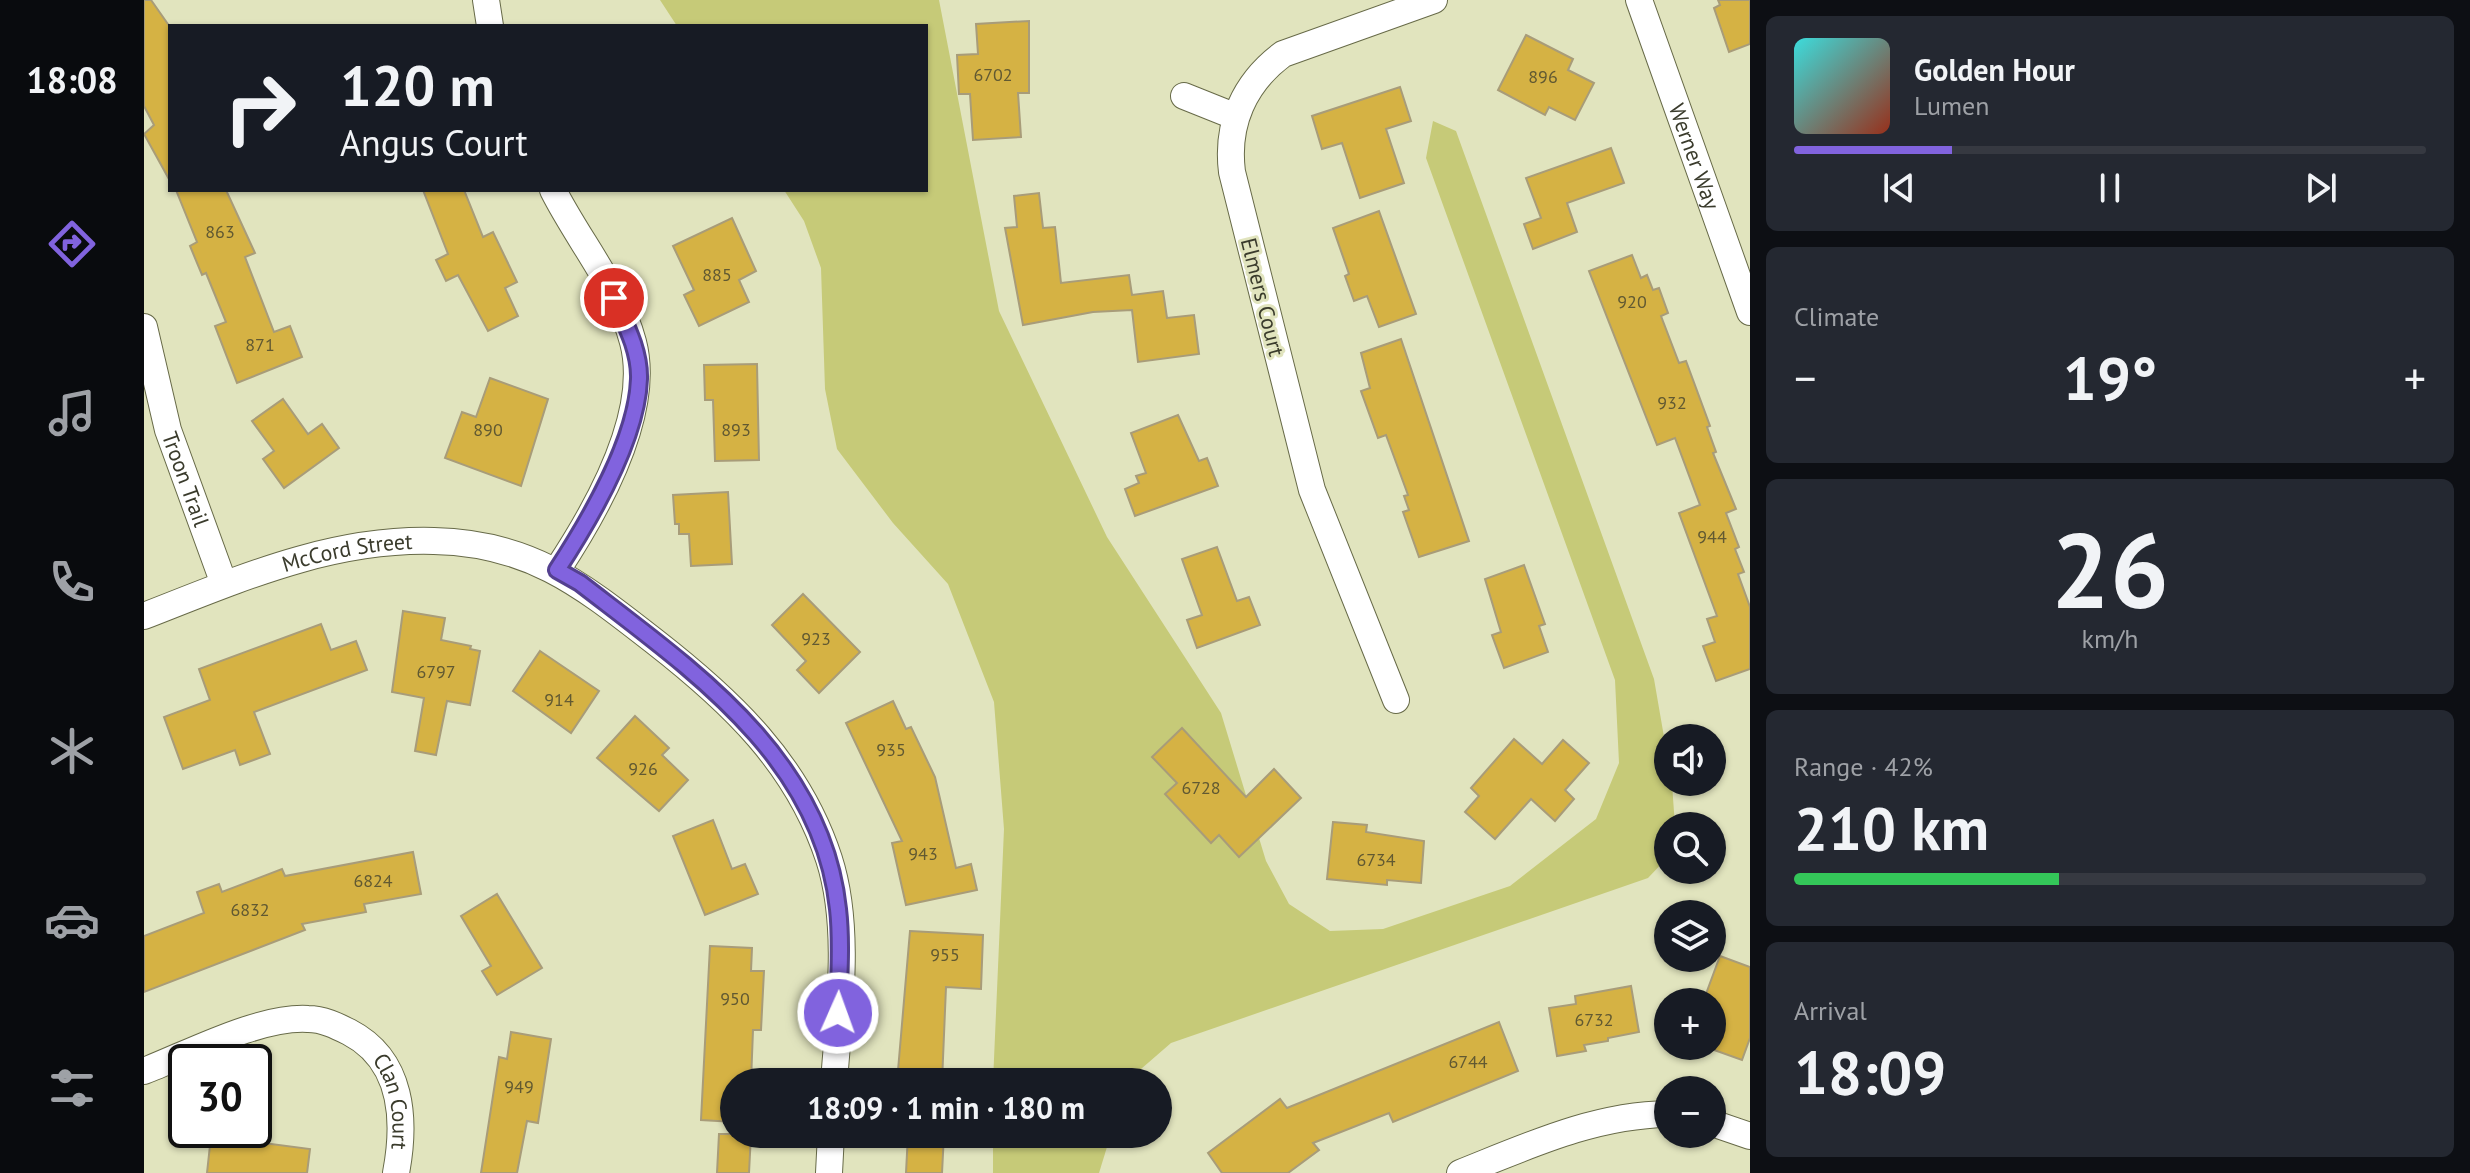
<!DOCTYPE html>
<html lang="en">
<head>
<meta charset="utf-8">
<style>
	:root { --surface:#171b24; --page:#242831; --text:#f1f3f6; --muted:#9ea1a6; --line:#363941; --accent:#8163de }
	body { margin:0; font-family:"PT Sans",sans-serif; background:var(--page); color:var(--text); height:100vh; display:flex; flex-direction:column; font-size:30px; white-space:nowrap }
	* { box-sizing:border-box; margin:0 }
	p { font-size:26px; color:var(--muted) }
	.icon { flex:none; width:44px; height:44px; fill:none; stroke:currentColor; stroke-width:2; stroke-linecap:round; stroke-linejoin:round }
	.map { position:relative; flex:1; overflow:hidden }
	.panel { display:flex; flex-direction:column; gap:16px; padding:16px; background:#0d0f14; width:720px }
	.panel>* { flex:none }
	.banner { position:absolute; left:24px; top:24px; width:760px; height:168px; border-radius:0px; box-shadow:0 2px 6px #0004; background:#171b24; color:var(--text); overflow:hidden }
	.buttons { position:absolute; left:1510px; top:724px; display:grid; gap:16px }
	.buttons a { display:grid; place-items:center; width:72px; height:72px; border-radius:50%; background:var(--surface); box-shadow:0 2px 6px #0004; font-size:40px }
	.speed { position:absolute; left:24px; top:1044px; display:flex; gap:16px; font-size:40px; font-weight:700; text-align:center }
	.speed>* { display:grid; place-content:center; width:104px; height:104px; border-radius:50%; background:var(--surface); box-shadow:0 2px 6px #0004; line-height:1 }
	.speed .limit { border:4px solid #111; border-radius:12px; background:#fff; color:#111 }
	.pin { position:absolute; display:grid; place-items:center; width:68px; height:68px; color:#fff; margin:-34px; border:4px solid #fff; border-radius:50%; box-shadow:0 2px 8px #0007 }
	.me { position:absolute; width:88px; margin:-44px; rotate:2deg; stroke-linejoin:round; filter:drop-shadow(0 0 6px #0008) }
	.turn { display:flex; align-items:center; gap:28px; height:168px; padding:0 40px; font-size:36px }
	.turn .icon { width:104px; height:104px; stroke-width:2.5 }
	.turn b { display:block; font-size:56px; line-height:68px }
	.big { font-size:60px; font-weight:700; line-height:1.1 }
	.panel .widget { flex:1; display:flex; flex-direction:column; justify-content:center; gap:12px; min-width:0; padding:0 28px; border-radius:12px; background:var(--page) }
	.panel .dial { align-items:center; gap:0 }
	.dial b { font-size:104px; line-height:1 }
	.song { display:flex; align-items:center; gap:24px }
	.cover { width:96px; height:96px; border-radius:12px; background:linear-gradient(135deg,hsl(180 70% 55%),hsl(10 70% 35%)) }
	.played { height:8px; border-radius:4px; background:linear-gradient(90deg,var(--accent) 25%,var(--line) 25%) }
	.keys { display:flex; justify-content:space-around; direction:ltr }
	.heat { display:flex; justify-content:space-between; align-items:center; font-size:44px; direction:ltr }
	.charge { height:12px; border-radius:6px; background:linear-gradient(90deg,#34c759 42%,var(--line) 0) }
	.trip { position:absolute; left:576px; top:1068px; width:452px; height:80px; border-radius:40px; background:var(--surface); box-shadow:0 2px 6px #0004; font-weight:700; line-height:80px; text-align:center }
	main { display:flex; flex:1; min-height:0 }
	.tabs { display:flex; flex-direction:column; width:144px; justify-content:space-around; align-items:center; background:#090b0e; color:var(--muted) }
	.tabs .icon { width:56px; height:56px }
	.tabs .selected { color:var(--accent) }
	.tabs b { font-size:36px; color:var(--text) }
	.map>svg:first-child { display:block }
</style>
</head>
<body>
<main>
<nav class="tabs">
<b>18:08</b>
<svg class="icon selected" aria-label="directions" viewBox="0 0 24 24"><path d="M12 3l9 9-9 9-9-9zM9 14v-3h6M13 9l2 2-2 2"/></svg>
<svg class="icon" aria-label="music" viewBox="0 0 24 24"><path d="M9 18V5l10-2v13"/><circle cx="6" cy="18" r="3"/><circle cx="16" cy="16" r="3"/></svg>
<svg class="icon" aria-label="phone" viewBox="0 0 24 24"><path d="M5 4h4l2 5-3 2q2 4 5 5l2-3 5 2v4C11 20 4 13 5 4z"/></svg>
<svg class="icon" aria-label="climate" viewBox="0 0 24 24"><path d="M12 3v18M4 7l16 10M4 17L20 7"/></svg>
<svg class="icon" aria-label="car" viewBox="0 0 24 24"><path d="M5 17H2v-5l4-1 3-4h7l3 4 3 1v5h-3M9 17h6M6 11h13"/><circle cx="7" cy="17" r="2"/><circle cx="17" cy="17" r="2"/></svg>
<svg class="icon" aria-label="filters" viewBox="0 0 24 24"><path d="M4 7h16M4 17h16"/><circle cx="9" cy="7" r="2"/><circle cx="15" cy="17" r="2"/></svg>
</nav>
<div class="map">
<svg width="1606" height="1173" viewBox="0 0 1606 1173">
	<rect width="100%" height="100%" fill="#e1e4be"/>
	<g fill="#c6ca78">
		<polygon points="516,0 795,0 855,311 963,537 1077,713 1122,861 1145,904 1186,931 1239,929 1366,886 1452,819 1475,763 1471,680 1282,158 1289,121 1312,131 1510,679 1524,760 1524,782 1528,784 1531,826 1524,826 1524,857 1504,878 1027,1043 982,1082 849,1082 860,829 850,702 804,584 749,523 693,449 681,389 677,268 660,221 640,190 782,190 782,26 533,26"/>
		<polygon points="849,1134 967,1134 955,1173 849,1173"/>
	</g>
	<g fill="#d5b244" stroke="#a89c79" stroke-width="2">
		<polygon points="0,0 7,0 26,27 26,181 0,134 10,125 0,106"/>
		<polygon points="1574,0 1606,0 1606,44 1585,52 1570,8 1576,5"/>
		<polygon points="885,21 885,93 874,93 877,137 829,140 826,94 815,94 813,55 834,54 832,24"/>
		<polygon points="1382,35 1429,59 1424,70 1450,83 1431,120 1405,107 1401,115 1354,90"/>
		<polygon points="1256,87 1267,121 1242,129 1260,183 1216,198 1198,143 1178,149 1168,116"/>
		<polygon points="1467,148 1480,183 1423,203 1433,232 1389,249 1380,224 1397,218 1382,178"/>
		<polygon points="32,190 82,190 111,253 101,257 130,332 146,326 158,357 93,383 71,326 82,322 62,273 58,275 46,246 53,242"/>
		<polygon points="279,190 320,190 339,237 349,232 373,282 361,288 374,316 344,331 314,275 302,281 292,260 304,254"/>
		<polygon points="895,193 899,228 911,227 917,283 985,275 988,295 1019,291 1023,318 1050,315 1055,354 994,362 988,310 949,312 879,325 861,228 873,227 870,196"/>
		<polygon points="1235,211 1272,314 1235,327 1223,296 1210,301 1201,276 1205,274 1189,228"/>
		<polygon points="588,218 612,271 595,280 605,302 555,326 540,295 550,290 529,246"/>
		<polygon points="1488,255 1497,278 1503,275 1509,290 1515,288 1524,313 1517,316 1535,363 1542,361 1566,426 1563,427 1572,452 1569,453 1592,509 1582,513 1595,547 1591,549 1600,572 1594,574 1606,607 1606,669 1572,681 1559,646 1571,642 1563,619 1573,616 1535,513 1556,505 1531,438 1513,445 1445,271"/>
		<polygon points="1257,339 1325,541 1275,557 1259,512 1265,510 1260,496 1264,495 1242,435 1234,438 1217,391 1226,388 1217,353"/>
		<polygon points="613,364 615,460 571,461 569,400 561,400 560,365"/>
		<polygon points="346,378 404,399 377,486 301,458 318,412 332,417"/>
		<polygon points="139,399 164,434 178,424 195,448 140,488 119,459 130,451 108,421"/>
		<polygon points="1034,415 1055,461 1063,458 1074,486 991,516 981,489 995,483 992,476 1002,473 987,433"/>
		<polygon points="584,492 588,564 547,566 545,534 535,534 535,524 531,524 529,495"/>
		<polygon points="1073,547 1093,601 1105,597 1116,625 1053,648 1043,620 1058,615 1038,559"/>
		<polygon points="1380,565 1401,624 1395,626 1404,652 1360,668 1348,635 1357,632 1341,579"/>
		<polygon points="659,594 716,652 675,693 653,670 662,661 628,625"/>
		<polygon points="259,611 301,618 297,640 327,646 326,649 336,651 326,705 303,701 292,755 271,751 280,698 248,692"/>
		<polygon points="177,624 187,650 212,641 223,670 110,712 126,754 96,765 91,750 39,769 20,717 66,700 55,669"/>
		<polygon points="396,651 455,691 427,733 369,691"/>
		<polygon points="749,701 762,729 767,727 791,777 812,868 827,864 833,890 762,905 748,843 758,841 702,723"/>
		<polygon points="491,716 525,748 518,755 544,780 515,811 453,758"/>
		<polygon points="1038,728 1102,797 1130,769 1157,798 1095,857 1075,835 1067,843 1021,794 1033,783 1008,757"/>
		<polygon points="1370,739 1398,764 1419,740 1445,763 1421,790 1430,799 1411,821 1387,799 1351,839 1321,812 1335,796 1327,788"/>
		<polygon points="569,820 588,869 601,864 614,894 561,915 529,836"/>
		<polygon points="1189,822 1223,825 1222,832 1280,841 1277,883 1243,880 1243,885 1183,879"/>
		<polygon points="269,852 277,894 220,904 222,912 158,924 161,930 0,992 0,936 60,913 53,892 75,884 78,892 138,869 141,876"/>
		<polygon points="353,894 398,968 353,995 338,971 347,966 317,916"/>
		<polygon points="766,931 839,935 837,989 802,987 798,1082 753,1082"/>
		<polygon points="566,946 608,948 607,971 620,971 617,1030 609,1030 607,1082 590,1082 590,1122 557,1120"/>
		<polygon points="1576,956 1606,967 1606,1038 1598,1060 1559,1046 1568,1046 1568,1002 1559,1002"/>
		<polygon points="1487,986 1495,1032 1464,1038 1464,1041 1440,1045 1442,1051 1413,1056 1405,1008 1432,1004 1431,996"/>
		<polygon points="1355,1022 1374,1071 1249,1122 1245,1113 1169,1143 1175,1150 1144,1173 1078,1173 1064,1153 1136,1099 1143,1108"/>
		<polygon points="367,1032 407,1039 394,1123 383,1121 373,1173 337,1173 355,1057 363,1059"/>
		<polygon points="575,1134 607,1134 605,1173 573,1173"/>
		<polygon points="764,1134 800,1134 798,1173 762,1173"/>
		<polygon points="67,1136 166,1149 163,1173 63,1173"/>
	</g>
	<g fill="none" stroke-linecap="round" stroke-linejoin="round">
		<g stroke="#676a48" stroke-width="28">
			<g id="street">
				<polyline points="342,0 346,26"/>
				<path id="s1" d="M1495,0L1606,312"/>
				<polyline points="1040,96 1090,116"/>
				<path d="M409,190C434,240 475,288 489,342C508,414 452,511 413,570"/>
				<path id="s2" d="M0,327L24,430L80,584"/>
				<path id="s3" d="M0,616C95,579 187,538 290,541C387,543 438,585 510,641C587,701 654,764 685,859C707,927 695,1012 690,1082"/>
				<path d="M1252,700L1168,490L1088,172C1082,124 1100,83 1139,54L1290,0"/>
				<path id="s4" d="M0,1071C46,1053 116,1016 164,1019C179,1019 193,1026 205,1032C259,1060 262,1120 252,1173"/>
				<polyline points="1568,1123 1606,1136"/>
				<polyline points="685,1173 687,1134"/>
				<path d="M1316,1173C1384,1146 1450,1115 1524,1114"/>
			</g>
		</g>
		<use href="#street" stroke="#fff" stroke-width="26"/>
	</g>
	<g fill="none" stroke-linecap="round" stroke-linejoin="round">
		<g stroke="#544090" stroke-width="20">
			<path id="route" d="M470,298C481,323 496,351 495,379C493,439 445,521 413,570L436,583C547,669 678,757 694,909C698,943 695,979 694,1013"/>
		</g>
		<use href="#route" stroke="#8163de" stroke-width="14"/>
	</g>
	<g text-anchor="middle" stroke-width="6" stroke-linejoin="round" paint-order="stroke">
		<g font-size="18" fill="#615932">
			<text x="849" y="81">6702</text>
			<text x="1399" y="83">896</text>
			<text x="76" y="238">863</text>
			<text x="573" y="281">885</text>
			<text x="1488" y="308">920</text>
			<text x="116" y="351">871</text>
			<text x="1528" y="409">932</text>
			<text x="344" y="436">890</text>
			<text x="592" y="436">893</text>
			<text x="1568" y="543">944</text>
			<text x="672" y="645">923</text>
			<text x="292" y="678">6797</text>
			<text x="415" y="706">914</text>
			<text x="747" y="756">935</text>
			<text x="499" y="775">926</text>
			<text x="1057" y="794">6728</text>
			<text x="779" y="860">943</text>
			<text x="1232" y="866">6734</text>
			<text x="229" y="887">6824</text>
			<text x="106" y="916">6832</text>
			<text x="801" y="961">955</text>
			<text x="591" y="1005">950</text>
			<text x="1450" y="1026">6732</text>
			<text x="1324" y="1068">6744</text>
			<text x="375" y="1093">949</text>
		</g>
		<g font-size="22" fill="#3a3b2c" stroke="#e1e4be">
			<text dy="8" stroke="none"><textPath href="#s1" startOffset="166">Werner Way</textPath></text>
			<text transform="translate(1119 297) rotate(76)" y="8">Elmers Court</text>
			<text dy="8" stroke="none"><textPath href="#s2" startOffset="158">Troon Trail</textPath></text>
			<text dy="8" stroke="none"><textPath href="#s3" startOffset="214">McCord Street</textPath></text>
			<text dy="8" stroke="none"><textPath href="#s4" startOffset="304">Clan Court</textPath></text>
		</g>
	</g>
</svg>
<div class="buttons">
<a><svg class="icon" aria-label="sound" viewBox="0 0 24 24"><path d="M4 9h4l5-4v14l-5-4H4zM17 9q2 3 0 6"/></svg></a>
<a><svg class="icon" aria-label="search" viewBox="0 0 24 24"><circle cx="10" cy="10" r="6"/><path d="M15 15l6 6"/></svg></a>
<a><svg class="icon" aria-label="layers" viewBox="0 0 24 24"><path d="M12 4l9 5-9 5-9-5zM3 14l9 5 9-5"/></svg></a>
<a>+</a>
<a>−</a>
</div>
<div class="speed"><div class="limit">30</div></div>
<div class="pin" style="left:470px;top:298px;background:#d93025"><svg class="icon" aria-label="arrive" viewBox="0 0 24 24"><path d="M6 21V4h12l-3 4 3 4H6"/></svg></div>
<svg class="me" style="left:694px;top:1013px" viewBox="-20 -20 40 40"><circle r="17" fill="#8163de" stroke="#fff" stroke-width="3"/><path d="M0-11L8 9 0 5-8 9z" fill="#fff"/></svg>
<div class="trip">18:09 · 1 min · 180 m</div>
<div class="banner">
<div class="turn"><svg class="icon" aria-label="right" viewBox="0 0 24 24"><path d="M7 20v-9h11M14 6l5 5-5 5"/></svg><div><b>120 m</b>Angus Court</div></div>
</div>
</div>
<section class="panel">
<div class="widget">
<div class="song"><i class="cover"></i><div><b>Golden Hour</b><p>Lumen</p></div></div>
<div class="played"></div>
<div class="keys"><svg class="icon" aria-label="previous" viewBox="0 0 24 24"><path d="M18 5L8 12l10 7zM5 5v14"/></svg><svg class="icon" aria-label="pause" viewBox="0 0 24 24"><path d="M8 5v14M16 5v14"/></svg><svg class="icon" aria-label="next" viewBox="0 0 24 24"><path d="M6 5l10 7-10 7zM19 5v14"/></svg></div>
</div>
<div class="widget"><p>Climate</p>
<div class="heat"><a>−</a><b class="big">19°</b><a>+</a></div>
</div>
<div class="widget dial"><b>26</b><p>km/h</p></div>
<div class="widget"><p>Range · 42%</p><b class="big">210 km</b><div class="charge"></div></div>
<div class="widget"><p>Arrival</p><b class="big">18:09</b></div>
</section>
</main>
</body>
</html>
